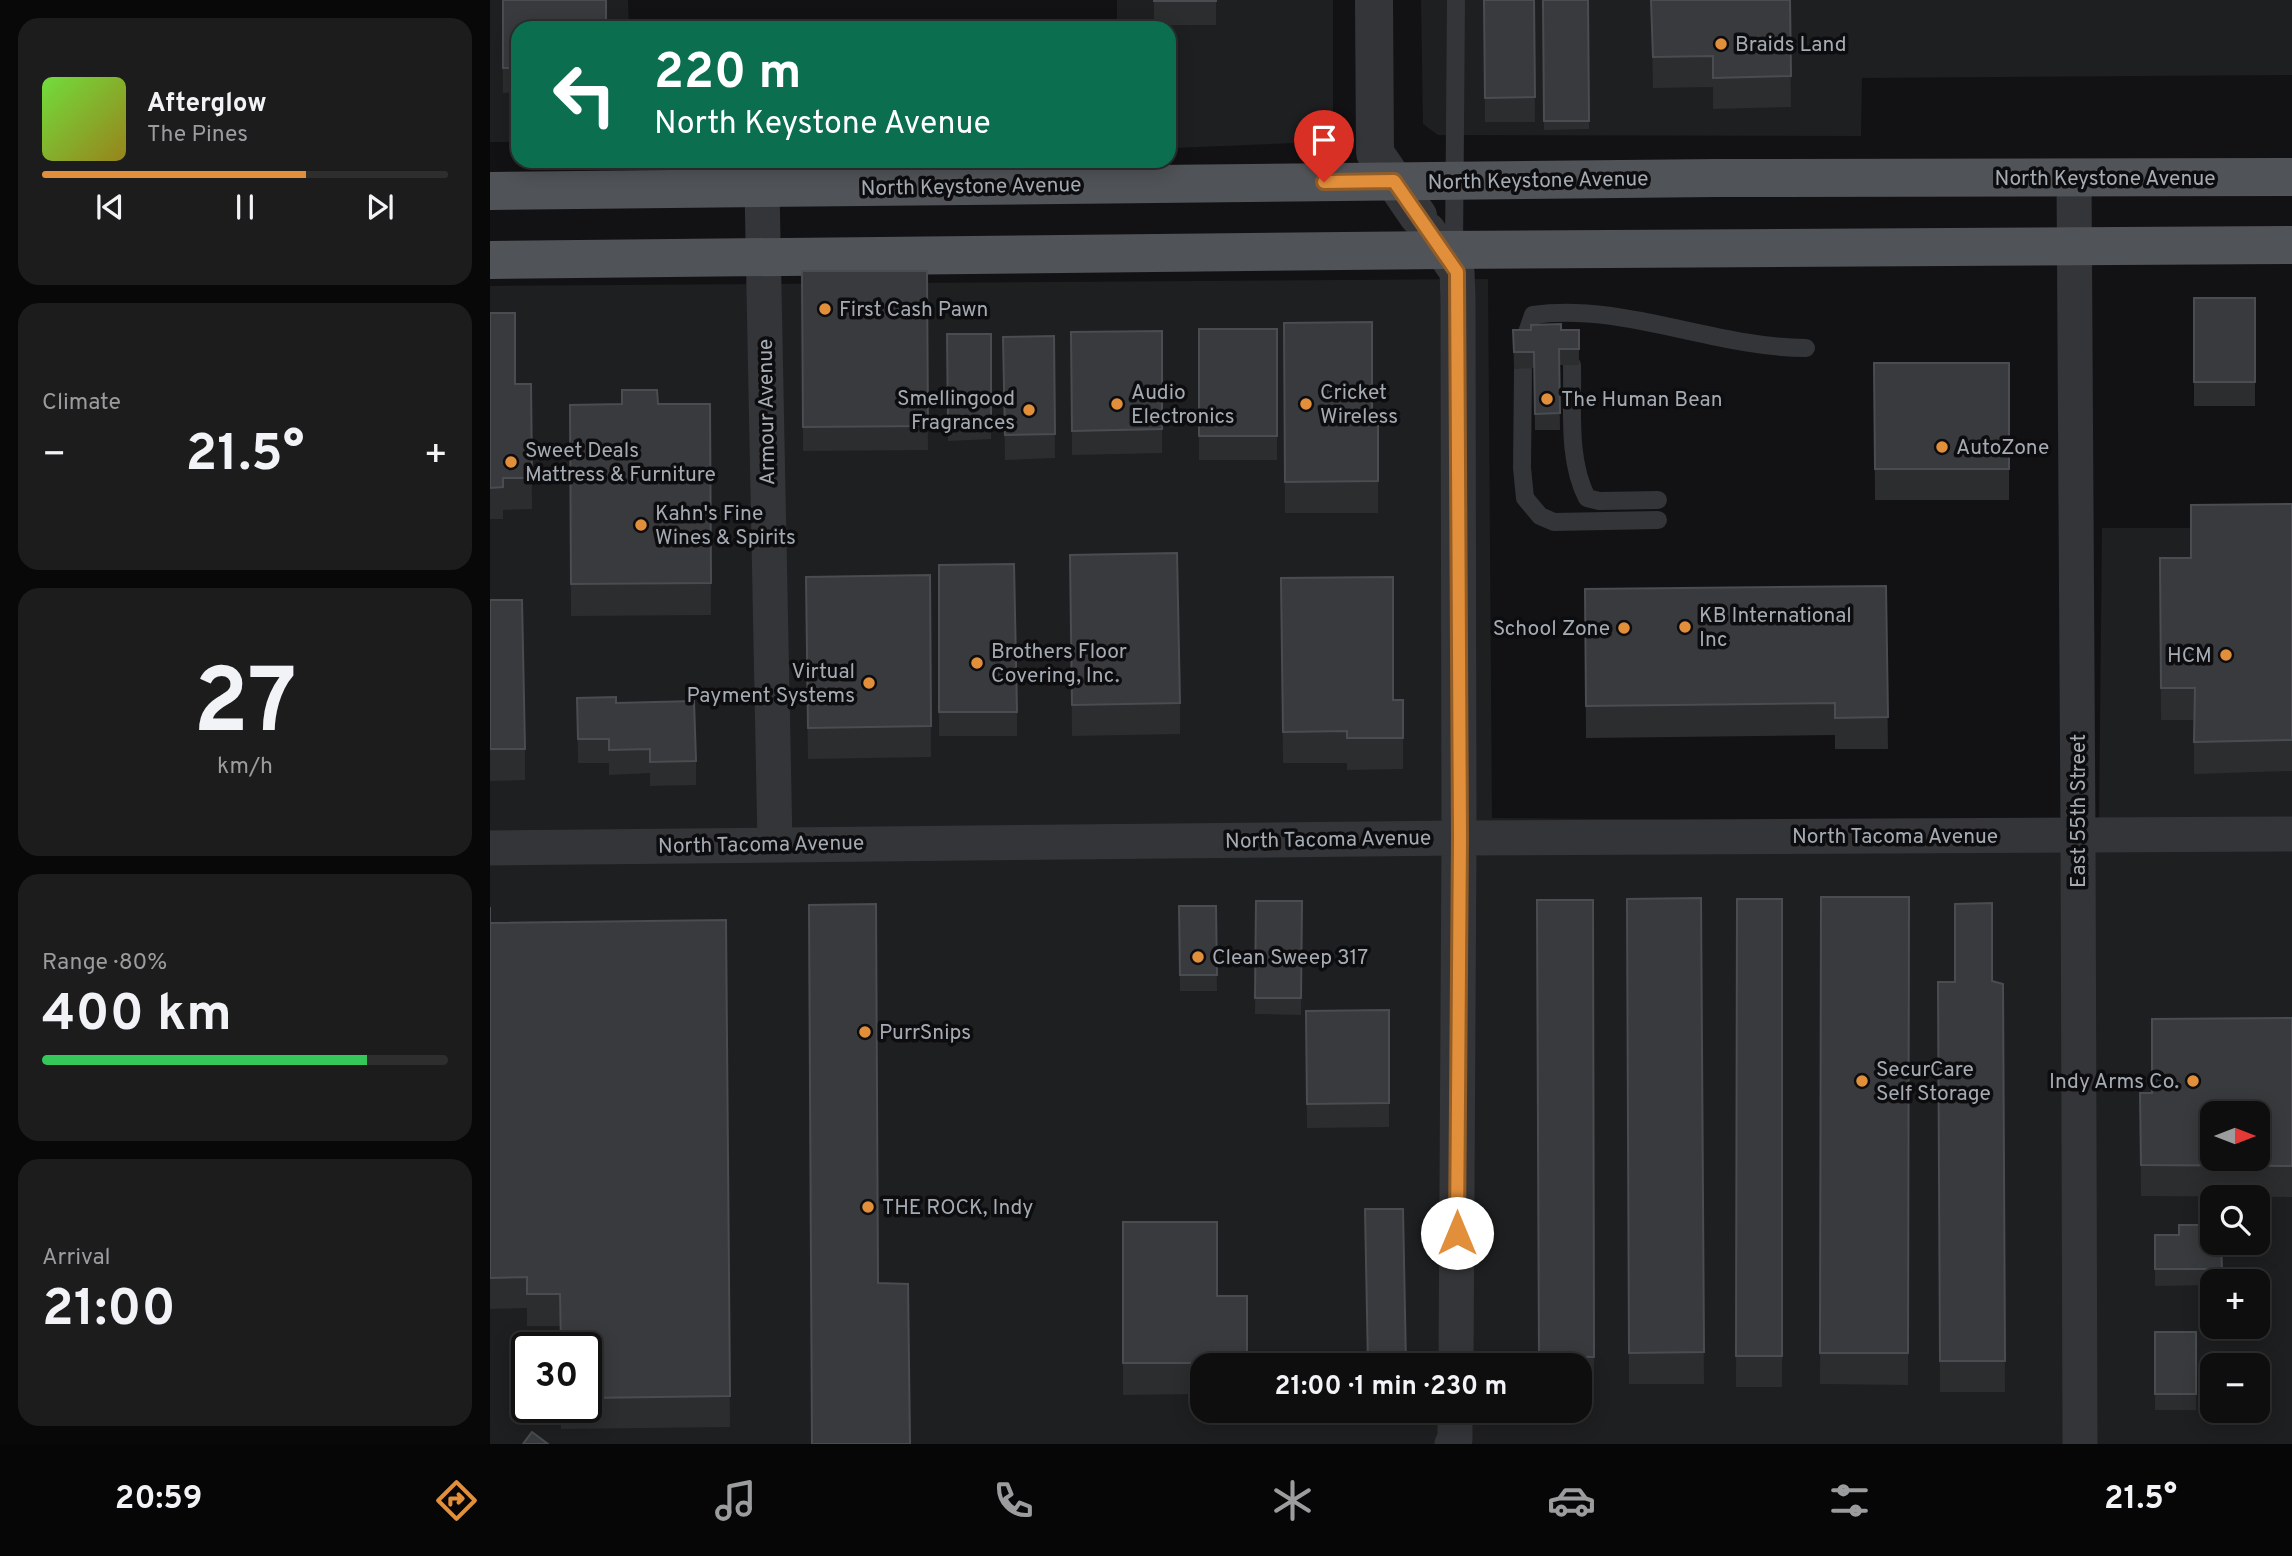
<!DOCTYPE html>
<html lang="en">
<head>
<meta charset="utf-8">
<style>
	:root { --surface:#0e0e0f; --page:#1c1c1d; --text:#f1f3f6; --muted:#9b9c9e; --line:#2e2e2f; --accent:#e28f3c }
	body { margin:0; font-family:Overpass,sans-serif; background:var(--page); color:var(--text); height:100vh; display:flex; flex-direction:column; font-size:26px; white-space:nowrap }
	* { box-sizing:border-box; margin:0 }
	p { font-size:23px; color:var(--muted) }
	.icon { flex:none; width:38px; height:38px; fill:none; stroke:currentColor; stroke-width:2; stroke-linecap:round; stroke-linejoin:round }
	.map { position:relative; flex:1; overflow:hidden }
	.sheet { display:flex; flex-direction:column; gap:18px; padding:18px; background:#080808; width:490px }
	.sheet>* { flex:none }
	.banner { position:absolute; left:21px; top:21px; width:665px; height:147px; border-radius:21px; box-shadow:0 4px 18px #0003,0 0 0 2px var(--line); background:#0b6e4f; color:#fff; overflow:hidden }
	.needle { width:46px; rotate:90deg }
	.tools { position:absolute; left:1710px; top:1101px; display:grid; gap:14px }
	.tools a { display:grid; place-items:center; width:70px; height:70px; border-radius:14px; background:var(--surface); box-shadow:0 4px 18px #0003,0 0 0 2px var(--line); font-size:35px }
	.speed { position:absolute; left:21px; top:1332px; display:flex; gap:14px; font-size:35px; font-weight:700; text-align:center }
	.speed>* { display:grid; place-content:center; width:91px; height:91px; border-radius:50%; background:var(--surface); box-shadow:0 4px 18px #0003,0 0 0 2px var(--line); line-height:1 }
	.speed .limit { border:4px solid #111; border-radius:10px; background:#fff; color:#111 }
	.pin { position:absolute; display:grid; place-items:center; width:60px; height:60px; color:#fff; margin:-72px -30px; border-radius:50% 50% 50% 0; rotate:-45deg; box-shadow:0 0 7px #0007 }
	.pin .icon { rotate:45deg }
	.me { position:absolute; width:77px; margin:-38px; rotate:0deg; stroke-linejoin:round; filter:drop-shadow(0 0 5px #0008) }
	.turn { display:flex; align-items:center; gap:24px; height:147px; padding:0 28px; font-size:32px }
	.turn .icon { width:91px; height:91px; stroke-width:2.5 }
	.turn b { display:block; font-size:49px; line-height:60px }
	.big { font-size:52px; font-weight:700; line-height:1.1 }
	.sheet .tile { flex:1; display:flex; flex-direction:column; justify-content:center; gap:10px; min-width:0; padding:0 24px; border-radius:21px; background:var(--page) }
	.sheet .dial { align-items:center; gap:0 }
	.dial b { font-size:91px; line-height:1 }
	.song { display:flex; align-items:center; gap:21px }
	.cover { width:84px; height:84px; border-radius:10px; background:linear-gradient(135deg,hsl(100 70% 55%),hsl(50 70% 35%)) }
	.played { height:7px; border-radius:4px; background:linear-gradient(90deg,var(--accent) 65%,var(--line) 65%) }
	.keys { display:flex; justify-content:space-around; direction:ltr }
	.heat { display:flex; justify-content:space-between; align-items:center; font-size:38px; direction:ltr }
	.charge { height:10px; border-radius:5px; background:linear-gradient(90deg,#34c759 80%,var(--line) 0) }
	.trip { position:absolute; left:700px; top:1353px; width:402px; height:70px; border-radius:21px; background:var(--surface); box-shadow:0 4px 18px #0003,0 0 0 2px var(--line); font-weight:700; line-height:70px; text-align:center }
	.tabs { display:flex; height:112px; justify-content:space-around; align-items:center; background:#060606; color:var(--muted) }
	.tabs .icon { width:49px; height:49px }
	.tabs .selected { color:var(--accent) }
	.tabs b { font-size:32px; color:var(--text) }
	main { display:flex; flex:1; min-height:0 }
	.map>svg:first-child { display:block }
</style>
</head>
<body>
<main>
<section class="sheet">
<div class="tile">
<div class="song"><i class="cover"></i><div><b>Afterglow</b><p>The Pines</p></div></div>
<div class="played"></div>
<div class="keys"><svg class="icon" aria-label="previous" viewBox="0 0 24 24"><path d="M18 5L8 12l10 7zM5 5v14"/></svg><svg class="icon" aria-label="pause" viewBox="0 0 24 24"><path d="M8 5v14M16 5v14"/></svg><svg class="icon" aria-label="next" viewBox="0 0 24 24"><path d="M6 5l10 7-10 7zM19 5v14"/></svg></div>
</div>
<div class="tile"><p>Climate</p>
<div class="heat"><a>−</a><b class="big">21.5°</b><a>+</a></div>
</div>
<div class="tile dial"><b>27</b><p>km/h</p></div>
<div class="tile"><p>Range · 80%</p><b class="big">400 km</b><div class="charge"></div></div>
<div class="tile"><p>Arrival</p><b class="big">21:00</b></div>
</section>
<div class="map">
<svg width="1802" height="1444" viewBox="0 0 1802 1444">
	<rect width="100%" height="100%" fill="#121214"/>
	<g fill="#1e1f20" fill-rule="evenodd">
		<polygon points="0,0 138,0 139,28 28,28 28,142 0,142"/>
		<polygon points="627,0 843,0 843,125 830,142 684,148 679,142 679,28 627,28"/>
		<polygon points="931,0 1802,0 1802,75 1372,78 1371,136 948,135 933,124"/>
		<path d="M998,279L1002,818L1609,824L1612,528H1802V1444H0V286ZM1722,1113H1768V1158H1722ZM1722,1197H1768V1242H1722ZM1722,1281H1768V1326H1722ZM37,1348H96V1407H37ZM712,1365H1090V1410H712ZM1722,1365H1768V1410H1722Z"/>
	</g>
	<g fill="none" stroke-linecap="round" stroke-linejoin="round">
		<g stroke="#343538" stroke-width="18">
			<polyline points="964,250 966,0"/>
			<path d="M1032,347L1043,315C1132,302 1225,348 1316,348"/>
			<path d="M1082,365C1083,409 1077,459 1097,498L1109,501L1168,500"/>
			<polyline points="1033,369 1032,468 1035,498 1050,516 1064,522 1168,520"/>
		</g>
		<g stroke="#343538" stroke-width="35">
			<polyline points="1584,178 1588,835 1590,1444"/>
			<polyline points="272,189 285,844"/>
			<polyline points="938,230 967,272 968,299 969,838 966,1365"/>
			<polyline points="0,848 969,838 1802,834"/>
			<polyline points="962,1444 965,1439 965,1410"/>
		</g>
		<polyline stroke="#343538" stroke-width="38" points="884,0 885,153 928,216"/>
		<g stroke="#505357" stroke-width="38">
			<polyline points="0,191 1226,178 1802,177"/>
			<polyline points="0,260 952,250 1802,245"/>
		</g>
	</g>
	<g fill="#2b2d2f">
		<polygon points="12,0 28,28 28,92 13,93"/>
		<rect x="664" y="0" width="62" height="25"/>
		<polygon points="994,0 1044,0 1045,122 995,122"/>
		<polygon points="1053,0 1098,0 1099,129 1054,130"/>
		<polygon points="1161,0 1300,0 1301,107 1223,109 1223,87 1163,88"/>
		<polygon points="312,271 437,271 438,450 313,451"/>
		<rect x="1704" y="298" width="61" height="108"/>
		<polygon points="0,313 25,384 41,384 42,509 13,510 13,519 0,519"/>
		<polygon points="794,323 882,423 888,423 888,513 795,513"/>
		<rect x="709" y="329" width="78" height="131"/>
		<polygon points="1023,330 1089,330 1089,365 1069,365 1070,430 1045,430 1044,368 1024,369"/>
		<polygon points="672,331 672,453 582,455 581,332"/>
		<polygon points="457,334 501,334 501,439 458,441"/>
		<polygon points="564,336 565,458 515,460 513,337"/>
		<polygon points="1384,363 1519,363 1519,500 1385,500"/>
		<polygon points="220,404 221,615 81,616 80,405"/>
		<polygon points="1802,504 1802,771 1704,774 1704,720 1671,720 1670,558 1701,558"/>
		<polygon points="580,555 690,703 690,734 582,736"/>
		<polygon points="449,565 527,712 527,736 449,736"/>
		<polygon points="440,575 441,757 318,759 316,608"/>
		<polygon points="791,578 903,700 913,700 913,769 857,770 857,763 793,763"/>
		<polygon points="1396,586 1398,749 1345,749 1345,735 1096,738 1095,589"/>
		<polygon points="0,600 35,749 35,780 0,781"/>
		<polygon points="87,698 126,703 206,761 206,785 160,786 160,773 119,775 119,763 88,763"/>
		<polygon points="1331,897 1419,897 1418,1385 1330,1384"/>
		<polygon points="1211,898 1214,1384 1139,1384 1137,899"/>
		<polygon points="1247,899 1292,899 1292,1387 1246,1387"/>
		<polygon points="1047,900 1103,900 1104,1388 1090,1388 1090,1365 1048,1365"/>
		<polygon points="766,901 812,901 811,1015 765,1014"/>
		<polygon points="689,906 726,906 727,991 690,991"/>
		<polygon points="0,907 0,923 236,920 240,1427 71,1429 71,1407 96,1407 96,1348 70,1326 37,1326 37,1308 0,1309"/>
		<polygon points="1502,981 1513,984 1515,1392 1450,1392 1448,982"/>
		<polygon points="899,1010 899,1127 817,1128 816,1011"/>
		<polygon points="1802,1018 1802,1197 1651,1196 1650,1093 1662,1093"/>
		<polygon points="633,1222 727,1296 757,1296 757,1365 712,1365 712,1394 633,1395"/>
		<polygon points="1665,1235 1731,1242 1732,1281 1722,1281 1722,1285 1665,1286"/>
		<rect x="1665" y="1332" width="41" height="78"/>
	</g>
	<g fill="#383a3d" stroke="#494c50" stroke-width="2" fill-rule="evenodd">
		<polygon points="13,0 116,0 116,28 28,28 28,68 13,68"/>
		<rect x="664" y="0" width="62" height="1"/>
		<polygon points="994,0 1044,0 1045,97 995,98"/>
		<polygon points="1053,0 1098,0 1099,121 1054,121"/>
		<polygon points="1161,0 1300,0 1301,76 1223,78 1223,56 1163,57"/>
		<polygon points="312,271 437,271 438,426 313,427"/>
		<rect x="1704" y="298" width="61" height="84"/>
		<polygon points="0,313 25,313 25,384 41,384 42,478 13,478 13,487 0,488"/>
		<polygon points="882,322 882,423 888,423 888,481 795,482 794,323"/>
		<polygon points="1071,324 1071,330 1089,330 1089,349 1069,349 1070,413 1045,414 1044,352 1024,352 1023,330 1041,330 1041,325"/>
		<rect x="709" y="329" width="78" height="107"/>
		<polygon points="672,331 672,429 582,431 581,332"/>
		<polygon points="457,334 501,334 501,423 458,424"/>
		<polygon points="564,336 565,434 515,435 513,337"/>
		<polygon points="1384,363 1519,363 1519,469 1385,469"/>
		<polygon points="132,390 167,390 168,404 220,404 221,583 81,584 80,405 132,404"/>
		<polygon points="1802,504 1802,740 1704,742 1705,688 1671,688 1670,558 1701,558 1701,505"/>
		<polygon points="687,553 690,703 582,705 580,555"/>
		<polygon points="524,564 527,712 449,712 449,565"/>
		<polygon points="440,575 441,726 318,728 316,577"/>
		<polygon points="903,577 903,700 913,700 913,738 857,738 857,731 793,732 791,578"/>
		<polygon points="1396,586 1398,717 1345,718 1345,703 1096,706 1095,589"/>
		<polygon points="0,600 32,600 35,749 0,749"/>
		<polygon points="126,697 126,703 204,701 206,761 160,762 160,749 119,750 119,739 88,739 87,698"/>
		<polygon points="1331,897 1419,897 1418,1353 1330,1353"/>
		<polygon points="1211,898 1214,1352 1139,1353 1137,899"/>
		<polygon points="1247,899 1292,899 1292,1356 1246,1356"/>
		<polygon points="1047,900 1103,900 1104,1357 1049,1357"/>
		<polygon points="766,901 812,901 811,998 765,998"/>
		<polygon points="1502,903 1502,981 1513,984 1515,1361 1450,1361 1448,982 1465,982 1465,904"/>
		<polygon points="386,904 388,1283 418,1284 420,1444 322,1444 319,905"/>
		<polygon points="689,906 726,906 727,975 690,975"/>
		<polygon points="0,907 0,923 236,920 240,1396 96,1398 96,1348 71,1348 70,1294 37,1294 37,1277 0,1278"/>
		<polygon points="899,1010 899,1103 817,1104 816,1011"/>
		<path d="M1802,1018V1166L1651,1165L1650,1093H1662V1019ZM1722,1113H1768V1158H1722Z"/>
		<polygon points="875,1209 913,1209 916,1365 878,1365"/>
		<polygon points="633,1222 727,1222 727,1296 757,1296 757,1363 633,1363"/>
		<polygon points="1689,1225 1722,1225 1722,1242 1731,1242 1732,1269 1665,1269 1665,1235 1689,1235"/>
		<rect x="1665" y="1332" width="41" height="62"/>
		<polygon points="42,1432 58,1444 33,1444"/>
	</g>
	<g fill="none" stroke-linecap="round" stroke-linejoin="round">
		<g stroke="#935d27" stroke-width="18">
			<polyline id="route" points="834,182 904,181 967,272 970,838 967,1233"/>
		</g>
		<use href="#route" stroke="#e28f3c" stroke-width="12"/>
	</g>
	<g fill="#e28f3c" stroke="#0d0d0f" stroke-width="2.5">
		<circle cx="1231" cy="44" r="7"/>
		<circle cx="335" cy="309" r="7"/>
		<circle cx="1057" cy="399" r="7"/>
		<circle cx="627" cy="404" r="7"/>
		<circle cx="816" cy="404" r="7"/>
		<circle cx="539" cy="410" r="7"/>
		<circle cx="1452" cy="447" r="7"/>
		<circle cx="21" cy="462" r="7"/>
		<circle cx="151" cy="525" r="7"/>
		<circle cx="1195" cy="627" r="7"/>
		<circle cx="1134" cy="628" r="7"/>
		<circle cx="1736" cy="655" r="7"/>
		<circle cx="487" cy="663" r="7"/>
		<circle cx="379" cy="683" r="7"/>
		<circle cx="708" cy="957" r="7"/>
		<circle cx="375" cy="1032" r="7"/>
		<circle cx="1372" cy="1081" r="7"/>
		<circle cx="1703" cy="1081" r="7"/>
		<circle cx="378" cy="1207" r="7"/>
	</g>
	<g text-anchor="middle" stroke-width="7" stroke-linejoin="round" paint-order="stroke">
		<g font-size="21" fill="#a5abb3" stroke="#0d0d0f" text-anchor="start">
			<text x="1245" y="51">Braids Land</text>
			<text x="349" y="316">First Cash Pawn</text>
			<text x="641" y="399">Audio<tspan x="641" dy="24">Electronics</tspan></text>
			<text x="830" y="399">Cricket<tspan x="830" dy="24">Wireless</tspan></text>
			<text x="525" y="405" text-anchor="end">Smellingood<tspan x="525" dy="24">Fragrances</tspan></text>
			<text x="1071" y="406">The Human Bean</text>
			<text x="1466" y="454">AutoZone</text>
			<text x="35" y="457">Sweet Deals<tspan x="35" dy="24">Mattress &amp; Furniture</tspan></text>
			<text x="165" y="520">Kahn's Fine<tspan x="165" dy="24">Wines &amp; Spirits</tspan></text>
			<text x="1209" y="622">KB International<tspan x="1209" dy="24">Inc</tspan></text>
			<text x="1120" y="635" text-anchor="end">School Zone</text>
			<text x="501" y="658">Brothers Floor<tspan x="501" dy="24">Covering, Inc.</tspan></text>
			<text x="1722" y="662" text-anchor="end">HCM</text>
			<text x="365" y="678" text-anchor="end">Virtual<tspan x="365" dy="24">Payment Systems</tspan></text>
			<text x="722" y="964">Clean Sweep 317</text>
			<text x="389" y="1039">PurrSnips</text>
			<text x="1386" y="1076">SecurCare<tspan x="1386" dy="24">Self Storage</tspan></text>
			<text x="1689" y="1088" text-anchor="end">Indy Arms Co.</text>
			<text x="392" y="1214">THE ROCK, Indy</text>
		</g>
		<g font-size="21" fill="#a5abb3" stroke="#0d0d0f">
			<text x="1615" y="185">North Keystone Avenue</text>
			<text transform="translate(1048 180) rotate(-1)" y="7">North Keystone Avenue</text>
			<text transform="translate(481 186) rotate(-1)" y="7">North Keystone Avenue</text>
			<text transform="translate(276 412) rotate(-91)" y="7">Armour Avenue</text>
			<text transform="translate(1588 811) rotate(-90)" y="7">East 55th Street</text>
			<text x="1405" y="843">North Tacoma Avenue</text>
			<text transform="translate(838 839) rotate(-1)" y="7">North Tacoma Avenue</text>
			<text transform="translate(271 844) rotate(-1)" y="7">North Tacoma Avenue</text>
		</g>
	</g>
</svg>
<div class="tools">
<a><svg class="needle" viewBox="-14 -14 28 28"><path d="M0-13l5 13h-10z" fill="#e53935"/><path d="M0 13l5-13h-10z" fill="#9b9c9e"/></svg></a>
<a><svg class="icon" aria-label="search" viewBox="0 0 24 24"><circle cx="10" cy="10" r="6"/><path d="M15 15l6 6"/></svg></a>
<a>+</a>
<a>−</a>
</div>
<div class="speed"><div class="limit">30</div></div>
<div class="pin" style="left:834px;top:182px;background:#d93025"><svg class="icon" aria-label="arrive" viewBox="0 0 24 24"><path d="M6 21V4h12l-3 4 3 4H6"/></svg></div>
<svg class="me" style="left:967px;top:1233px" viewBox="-20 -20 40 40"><circle r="19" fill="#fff"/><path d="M0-13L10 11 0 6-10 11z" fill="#e28f3c"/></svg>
<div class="trip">21:00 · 1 min · 230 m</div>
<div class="banner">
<div class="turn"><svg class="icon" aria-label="left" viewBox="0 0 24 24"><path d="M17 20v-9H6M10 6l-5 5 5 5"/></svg><div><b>220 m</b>North Keystone Avenue</div></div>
</div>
</div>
</main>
<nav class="tabs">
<b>20:59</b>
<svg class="icon selected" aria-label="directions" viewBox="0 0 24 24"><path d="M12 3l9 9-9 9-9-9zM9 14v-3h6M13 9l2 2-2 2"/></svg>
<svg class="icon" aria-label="music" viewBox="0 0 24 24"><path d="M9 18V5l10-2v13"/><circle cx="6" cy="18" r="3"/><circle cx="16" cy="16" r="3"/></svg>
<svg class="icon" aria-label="phone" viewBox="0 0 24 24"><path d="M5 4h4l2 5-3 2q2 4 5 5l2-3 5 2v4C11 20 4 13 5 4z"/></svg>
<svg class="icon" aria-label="climate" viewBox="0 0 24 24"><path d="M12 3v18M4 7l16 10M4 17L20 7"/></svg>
<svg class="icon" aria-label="car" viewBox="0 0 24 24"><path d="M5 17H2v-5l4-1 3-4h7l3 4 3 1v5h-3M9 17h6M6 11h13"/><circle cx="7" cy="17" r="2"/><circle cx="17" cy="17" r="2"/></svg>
<svg class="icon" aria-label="filters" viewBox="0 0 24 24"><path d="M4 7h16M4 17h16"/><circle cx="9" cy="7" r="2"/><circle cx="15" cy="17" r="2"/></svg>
<b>21.5°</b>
</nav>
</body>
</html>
